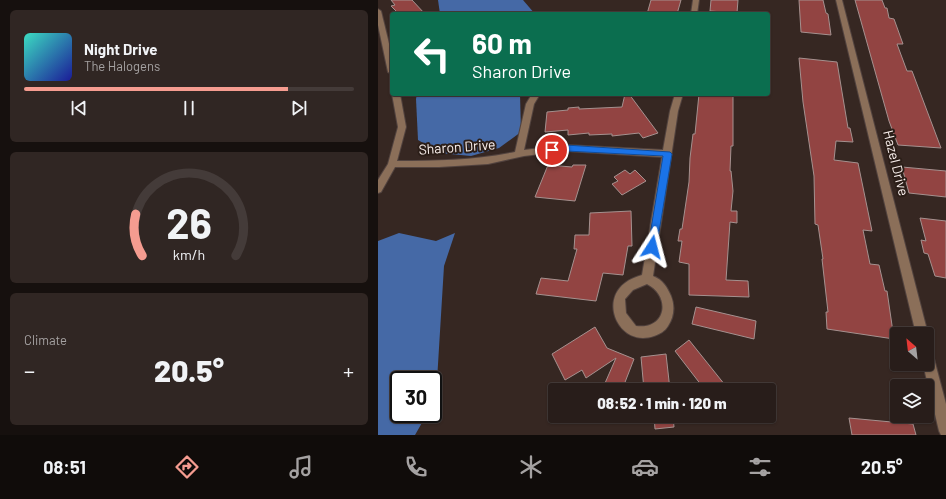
<!DOCTYPE html>
<html lang="en">
<head>
<meta charset="utf-8">
<style>
	:root { --surface:#281d1a; --page:#302623; --text:#f1f3f6; --muted:#a5a2a2; --line:#443b39; --accent:#f59c90 }
	body { margin:0; font-family:Barlow,sans-serif; background:var(--page); color:var(--text); height:100vh; display:flex; flex-direction:column; font-size:15px; white-space:nowrap }
	* { box-sizing:border-box; margin:0 }
	p { font-size:13px; color:var(--muted) }
	.icon { flex:none; width:22px; height:22px; fill:none; stroke:currentColor; stroke-width:2; stroke-linecap:round; stroke-linejoin:round }
	.map { position:relative; flex:1; overflow:hidden }
	.drawer { display:flex; flex-direction:column; gap:10px; padding:10px; background:#16100e; width:378px }
	.drawer>* { flex:none }
	.banner { position:absolute; left:12px; top:12px; width:380px; height:84px; border-radius:4px; box-shadow:0 1px 3px #0004,0 0 0 1px var(--line); background:#0b6e4f; color:#fff; overflow:hidden }
	.needle { width:26px; rotate:332deg }
	.tools { position:absolute; left:512px; top:327px; display:grid; gap:8px }
	.tools a { display:grid; place-items:center; width:44px; height:44px; border-radius:4px; background:var(--surface); box-shadow:0 1px 3px #0004,0 0 0 1px var(--line); font-size:20px }
	.speed { position:absolute; left:12px; top:371px; display:flex; gap:8px; font-size:20px; font-weight:700; text-align:center }
	.speed>* { display:grid; place-content:center; width:52px; height:52px; border-radius:50%; background:var(--surface); box-shadow:0 1px 3px #0004,0 0 0 1px var(--line); line-height:1 }
	.speed .limit { border:2px solid #111; border-radius:6px; background:#fff; color:#111 }
	.pin { position:absolute; display:grid; place-items:center; width:34px; height:34px; color:#fff; margin:-17px; border:2px solid #fff; border-radius:50%; box-shadow:0 1px 4px #0007 }
	.me { position:absolute; width:44px; margin:-22px; rotate:9deg; stroke-linejoin:round; filter:drop-shadow(0 0 3px #0008) }
	.turn { display:flex; align-items:center; gap:14px; height:84px; padding:0 16px; font-size:18px }
	.turn .icon { width:52px; height:52px; stroke-width:2.5 }
	.turn b { display:block; font-size:28px; line-height:34px }
	.big { font-size:30px; font-weight:800; line-height:1.1 }
	.drawer .tile { flex:1; display:flex; flex-direction:column; justify-content:center; gap:6px; min-width:0; padding:0 14px; border-radius:6px; background:var(--page) }
	.drawer .dial { align-items:center; gap:0 }
	.dial svg { height:104px; overflow:visible; fill:none; stroke:var(--line); stroke-width:7; stroke-linecap:round; text-anchor:middle }
	.dial text { fill:var(--text); stroke:none }
	.song { display:flex; align-items:center; gap:12px }
	.cover { width:48px; height:48px; border-radius:6px; background:linear-gradient(135deg,hsl(170 70% 55%),hsl(240 70% 35%)) }
	.played { height:4px; border-radius:2px; background:linear-gradient(90deg,var(--accent) 80%,var(--line) 80%) }
	.keys { display:flex; justify-content:space-around; direction:ltr }
	.heat { display:flex; justify-content:space-between; align-items:center; font-size:22px; direction:ltr }
	.trip { position:absolute; left:170px; top:383px; width:228px; height:40px; border-radius:4px; background:var(--surface); box-shadow:0 1px 3px #0004,0 0 0 1px var(--line); font-weight:800; line-height:40px; text-align:center }
	.menu { display:flex; height:64px; justify-content:space-around; align-items:center; background:#100c0a; color:var(--muted) }
	.menu .icon { width:28px; height:28px }
	.menu .current { color:var(--accent) }
	.menu b { font-size:18px; color:var(--text) }
	main { display:flex; flex:1; min-height:0 }
	.map>svg:first-child { display:block }
</style>
</head>
<body>
<main>
<section class="drawer">
<div class="tile">
<div class="song"><i class="cover"></i><div><b>Night Drive</b><p>The Halogens</p></div></div>
<div class="played"></div>
<div class="keys"><svg class="icon" aria-label="previous" viewBox="0 0 24 24"><path d="M18 5L8 12l10 7zM5 5v14"/></svg><svg class="icon" aria-label="pause" viewBox="0 0 24 24"><path d="M8 5v14M16 5v14"/></svg><svg class="icon" aria-label="next" viewBox="0 0 24 24"><path d="M6 5l10 7-10 7zM19 5v14"/></svg></div>
</div>
<div class="tile dial"><svg viewBox="0 0 100 80">
<path d="M14 69A42 42 0 1 1 86 69"/>
<path d="M14 69A42 42 0 0 1 9 37" stroke="#f59c90"/>
<text x="50" y="56" font-size="32" font-weight="700">26</text>
<text x="50" y="72" font-size="11">km/h</text>
</svg></div>
<div class="tile"><p>Climate</p>
<div class="heat"><a>−</a><b class="big">20.5°</b><a>+</a></div>
</div>
</section>
<div class="map">
<svg width="568" height="435" viewBox="0 0 568 435">
	<rect width="100%" height="100%" fill="#362722"/>
	<g fill="#4569a6">
		<polygon points="60,0 145,0 157,14 62,14"/>
		<polygon points="39,94 142,94 143,132 121,148 93,156 62,153 40,140 38,99"/>
		<polygon points="21,233 58,241 77,233 66,266 58,397 55,402 55,380 21,380 21,414 49,414 37,435 0,435 0,241"/>
	</g>
	<g fill="#924442" stroke="#a5918f">
		<polygon points="13,0 34,0 47,14 21,14 13,6 17,5"/>
		<polygon points="273,0 303,0 299,14 269,14"/>
		<polygon points="333,0 360,0 359,13 332,11"/>
		<polygon points="421,0 445,0 448,13 450,14 453,35 423,32"/>
		<polygon points="477,0 504,0 507,8 509,8 511,18 516,19 525,44 519,44 529,71 534,71 563,148 520,145 511,121"/>
		<polygon points="421,58 459,62 470,128 472,128 475,142 458,141 456,160 480,163 494,231 485,230 492,264 501,265 507,291 509,291 516,339 449,329 448,312 450,312 444,259 445,259 440,225 437,224 436,176 425,102"/>
		<polygon points="247,94 251,94 280,133 265,138 261,133 234,136 234,134 211,135 211,133 190,135 190,130 167,132 169,112 190,110 190,108 201,107 201,109 244,107"/>
		<polygon points="321,94 355,94 355,146 353,146 352,171 353,171 355,191 353,211 359,211 359,223 352,222 348,280 370,281 371,297 311,295 311,264 301,262 304,241 300,241 302,229 304,229 311,182 312,158 315,134 317,134"/>
		<polygon points="170,165 194,167 195,165 208,165 197,201 157,197"/>
		<polygon points="524,167 568,171 568,197 531,193"/>
		<polygon points="247,170 252,174 257,170 268,181 244,195 234,184 240,181 236,177"/>
		<polygon points="253,211 254,246 250,246 245,275 225,273 218,301 158,294 163,278 190,281 199,249 196,249 197,235 211,235 212,213"/>
		<polygon points="542,218 568,221 568,278 557,276 550,254 546,253 543,240 548,241"/>
		<polygon points="318,307 378,321 376,339 314,324"/>
		<polygon points="217,327 229,348 256,359 244,390 224,390 238,358 208,378 204,370 187,380 174,354"/>
		<polygon points="311,340 347,385 341,390 327,390 297,351"/>
		<polygon points="288,354 292,390 266,390 263,357"/>
		<polygon points="276,416 295,416 296,427 277,429"/>
		<polygon points="471,418 535,424 538,435 474,435"/>
	</g>
	<g fill="none" stroke-linecap="round" stroke-linejoin="round">
		<g stroke="#52433f" stroke-width="2">
			<g id="minor">
				<polygon points="315,0 321,0 319,14 313,14"/>
				<polygon points="458,0 464,0 550,334 549,336 549,334 538,334"/>
				<polygon points="0,9 3,11 14,56 14,74 10,72 0,25"/>
				<path d="M14,94H22L28,127L19,161C59,161 98,160 137,152L148,104L154,94H162L156,104L146,150L188,145L285,150L292,111L297,94H305L300,111L275,276C285,280 289,287 293,296C297,306 296,317 290,326C287,331 282,334 276,336C242,348 221,302 247,283C252,279 258,277 264,275L284,157L188,151L146,156L110,164L61,167H17L3,192L0,193V180L10,164L20,127ZM269,284C293,296 289,330 258,326L248,313L247,299L255,290Z"/>
				<polygon points="549,349 553,351 555,355 568,404 568,435 563,435 561,431 545,364 549,364"/>
			</g>
		</g>
		<use href="#minor" fill="#8b6f59" fill-rule="evenodd"/>
	</g>
	<polygon fill="#1a73e8" stroke="#114b97" points="188,145 292,152 294,154 278,250 274,252 271,250 270,247 285,156 188,151 174,153 170,150 174,147"/>
	<g text-anchor="middle" stroke-width="4" stroke-linejoin="round" paint-order="stroke">
		<g font-size="14" fill="#fbf1ee" stroke="#2b1e18">
			<text transform="translate(79 147) rotate(-4)" y="5">Sharon Drive</text>
			<text transform="translate(518 163) rotate(76)" y="5">Hazel Drive</text>
		</g>
	</g>
</svg>
<div class="tools">
<a><svg class="needle" viewBox="-14 -14 28 28"><path d="M0-13l5 13h-10z" fill="#e53935"/><path d="M0 13l5-13h-10z" fill="#a5a2a2"/></svg></a>
<a><svg class="icon" aria-label="layers" viewBox="0 0 24 24"><path d="M12 4l9 5-9 5-9-5zM3 14l9 5 9-5"/></svg></a>
</div>
<div class="speed"><div class="limit">30</div></div>
<div class="pin" style="left:174px;top:150px;background:#d93025"><svg class="icon" aria-label="arrive" viewBox="0 0 24 24"><path d="M6 21V4h12l-3 4 3 4H6"/></svg></div>
<svg class="me" style="left:274px;top:247px" viewBox="-20 -20 40 40"><path d="M0-17L14 15 0 8-14 15z" fill="#1a73e8" stroke="#fff" stroke-width="4"/></svg>
<div class="trip">08:52 · 1 min · 120 m</div>
<div class="banner">
<div class="turn"><svg class="icon" aria-label="left" viewBox="0 0 24 24"><path d="M17 20v-9H6M10 6l-5 5 5 5"/></svg><div><b>60 m</b>Sharon Drive</div></div>
</div>
</div>
</main>
<nav class="menu">
<b>08:51</b>
<svg class="icon current" aria-label="directions" viewBox="0 0 24 24"><path d="M12 3l9 9-9 9-9-9zM9 14v-3h6M13 9l2 2-2 2"/></svg>
<svg class="icon" aria-label="music" viewBox="0 0 24 24"><path d="M9 18V5l10-2v13"/><circle cx="6" cy="18" r="3"/><circle cx="16" cy="16" r="3"/></svg>
<svg class="icon" aria-label="phone" viewBox="0 0 24 24"><path d="M5 4h4l2 5-3 2q2 4 5 5l2-3 5 2v4C11 20 4 13 5 4z"/></svg>
<svg class="icon" aria-label="climate" viewBox="0 0 24 24"><path d="M12 3v18M4 7l16 10M4 17L20 7"/></svg>
<svg class="icon" aria-label="car" viewBox="0 0 24 24"><path d="M5 17H2v-5l4-1 3-4h7l3 4 3 1v5h-3M9 17h6M6 11h13"/><circle cx="7" cy="17" r="2"/><circle cx="17" cy="17" r="2"/></svg>
<svg class="icon" aria-label="filters" viewBox="0 0 24 24"><path d="M4 7h16M4 17h16"/><circle cx="9" cy="7" r="2"/><circle cx="15" cy="17" r="2"/></svg>
<b>20.5°</b>
</nav>
</body>
</html>
